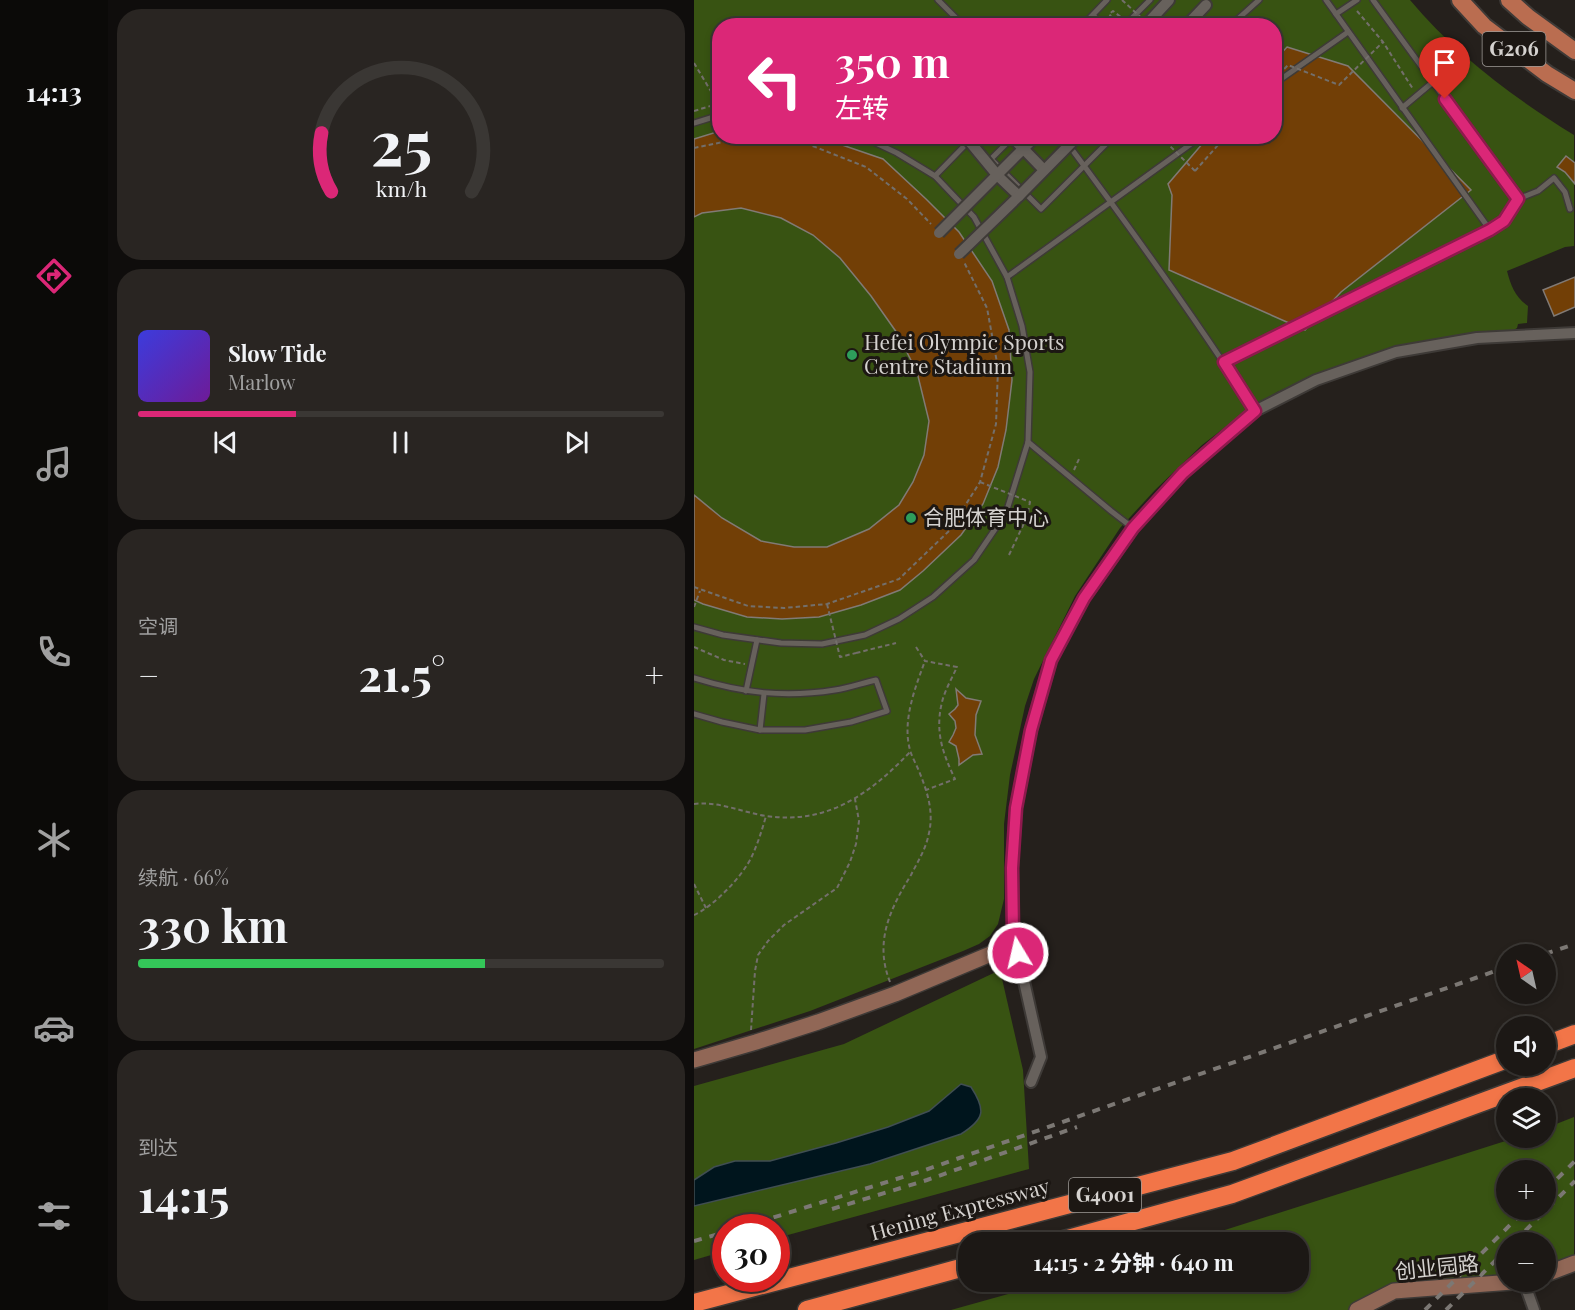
<!DOCTYPE html>
<html lang="zh">
<head>
<meta charset="utf-8">
<style>
	:root { --surface:#1c1815; --page:#292522; --text:#f1f3f6; --muted:#a0a0a0; --line:#3a3734; --accent:#db2777 }
	body { margin:0; font-family:"Playfair Display","Noto Sans SC",serif; background:var(--page); color:var(--text); height:100vh; display:flex; flex-direction:column; font-size:22px; white-space:nowrap }
	* { box-sizing:border-box; margin:0 }
	p { font-size:20px; color:var(--muted) }
	.icon { flex:none; width:33px; height:33px; fill:none; stroke:currentColor; stroke-width:2; stroke-linecap:round; stroke-linejoin:round }
	.map { position:relative; flex:1; overflow:hidden }
	.details { display:flex; flex-direction:column; gap:9px; padding:9px; background:#0f0d0c; width:586px }
	.details>* { flex:none }
	.top-card { position:absolute; left:18px; top:18px; width:570px; height:126px; border-radius:24px; box-shadow:0 3px 9px #0003,0 0 0 2px var(--line); background:#db2777; color:#fff; overflow:hidden }
	.needle { width:39px; rotate:326deg }
	.tools { position:absolute; left:802px; top:944px; display:grid; gap:12px }
	.tools a { display:grid; place-items:center; width:60px; height:60px; border-radius:50%; background:var(--surface); box-shadow:0 3px 9px #0003,0 0 0 2px var(--line); font-size:30px }
	.speed { position:absolute; left:18px; top:1214px; display:flex; gap:12px; font-size:30px; font-weight:700; text-align:center }
	.speed>* { display:grid; place-content:center; width:78px; height:78px; border-radius:50%; background:var(--surface); box-shadow:0 3px 9px #0003,0 0 0 2px var(--line); line-height:1 }
	.speed .limit { border:9px solid #d22; background:#fff; color:#111 }
	.pin { position:absolute; display:grid; place-items:center; width:51px; height:51px; color:#fff; margin:-62px -26px; border-radius:50% 50% 50% 0; rotate:-45deg; box-shadow:0 0 6px #0007 }
	.pin .icon { rotate:45deg }
	.me { position:absolute; width:66px; margin:-33px; rotate:351deg; stroke-linejoin:round; filter:drop-shadow(0 0 4px #0008) }
	.turn { display:flex; align-items:center; gap:21px; height:126px; padding:0 24px; font-size:27px }
	.turn .icon { width:78px; height:78px; stroke-width:2.5 }
	.turn b { display:block; font-size:42px; line-height:51px }
	.big { font-size:45px; font-weight:700; line-height:1.1 }
	.details .card { flex:1; display:flex; flex-direction:column; justify-content:center; gap:9px; min-width:0; padding:0 21px; border-radius:24px; background:var(--page) }
	.details .dial { align-items:center; gap:0 }
	.dial svg { height:156px; overflow:visible; fill:none; stroke:var(--line); stroke-width:7; stroke-linecap:round; text-anchor:middle }
	.dial text { fill:var(--text); stroke:none }
	.song { display:flex; align-items:center; gap:18px }
	.cover { width:72px; height:72px; border-radius:9px; background:linear-gradient(135deg,hsl(240 70% 55%),hsl(280 70% 35%)) }
	.played { height:6px; border-radius:3px; background:linear-gradient(90deg,var(--accent) 30%,var(--line) 30%) }
	.keys { display:flex; justify-content:space-around; direction:ltr }
	.heat { display:flex; justify-content:space-between; align-items:center; font-size:33px; direction:ltr }
	.charge { height:9px; border-radius:4px; background:linear-gradient(90deg,#34c759 66%,var(--line) 0) }
	.trip { position:absolute; left:264px; top:1232px; width:351px; height:60px; border-radius:24px; background:var(--surface); box-shadow:0 3px 9px #0003,0 0 0 2px var(--line); font-weight:700; line-height:60px; text-align:center }
	main { display:flex; flex:1; min-height:0 }
	.dock { display:flex; flex-direction:column; width:108px; justify-content:space-around; align-items:center; background:#0b0a08; color:var(--muted) }
	.dock .icon { width:42px; height:42px }
	.dock .active { color:var(--accent) }
	.dock b { font-size:27px; color:var(--text) }
	.map>svg:first-child { display:block }
</style>
</head>
<body>
<main>
<nav class="dock">
<b>14:13</b>
<svg class="icon active" aria-label="directions" viewBox="0 0 24 24"><path d="M12 3l9 9-9 9-9-9zM9 14v-3h6M13 9l2 2-2 2"/></svg>
<svg class="icon" aria-label="music" viewBox="0 0 24 24"><path d="M9 18V5l10-2v13"/><circle cx="6" cy="18" r="3"/><circle cx="16" cy="16" r="3"/></svg>
<svg class="icon" aria-label="phone" viewBox="0 0 24 24"><path d="M5 4h4l2 5-3 2q2 4 5 5l2-3 5 2v4C11 20 4 13 5 4z"/></svg>
<svg class="icon" aria-label="climate" viewBox="0 0 24 24"><path d="M12 3v18M4 7l16 10M4 17L20 7"/></svg>
<svg class="icon" aria-label="car" viewBox="0 0 24 24"><path d="M5 17H2v-5l4-1 3-4h7l3 4 3 1v5h-3M9 17h6M6 11h13"/><circle cx="7" cy="17" r="2"/><circle cx="17" cy="17" r="2"/></svg>
<svg class="icon" aria-label="filters" viewBox="0 0 24 24"><path d="M4 7h16M4 17h16"/><circle cx="9" cy="7" r="2"/><circle cx="15" cy="17" r="2"/></svg>
</nav>
<section class="details">
<div class="card dial"><svg viewBox="0 0 100 80">
<path d="M14 69A42 42 0 1 1 86 69"/>
<path d="M14 69A42 42 0 0 1 9 39" stroke="#db2777"/>
<text x="50" y="56" font-size="32" font-weight="700">25</text>
<text x="50" y="72" font-size="11">km/h</text>
</svg></div>
<div class="card">
<div class="song"><i class="cover"></i><div><b>Slow Tide</b><p>Marlow</p></div></div>
<div class="played"></div>
<div class="keys"><svg class="icon" aria-label="previous" viewBox="0 0 24 24"><path d="M18 5L8 12l10 7zM5 5v14"/></svg><svg class="icon" aria-label="pause" viewBox="0 0 24 24"><path d="M8 5v14M16 5v14"/></svg><svg class="icon" aria-label="next" viewBox="0 0 24 24"><path d="M6 5l10 7-10 7zM19 5v14"/></svg></div>
</div>
<div class="card"><p>空调</p>
<div class="heat"><a>−</a><b class="big">21.5°</b><a>+</a></div>
</div>
<div class="card"><p>续航 · 66%</p><b class="big">330 km</b><div class="charge"></div></div>
<div class="card"><p>到达</p><b class="big">14:15</b></div>
</section>
<div class="map">
<svg width="881" height="1310" viewBox="0 0 881 1310">
	<rect width="100%" height="100%" fill="#25201c"/>
	<g fill="#385312" fill-rule="evenodd">
		<path d="M0,0H716C762,55 820,98 880,135V246L871,247L813,271C817,286 821,297 834,306L833,323L824,324L823,328L818,331L788,333L661,361L583,392L542,419L508,445L461,490L426,528L381,596L340,679L331,706L316,775L310,824V899L304,924L296,936L285,944L269,951L116,1011L0,1049ZM26,26H580V136H26Z"/>
		<polygon points="306,970 329,1070 335,1169 83,1238 82,1227 32,1227 31,1251 0,1260 0,1086 150,1044"/>
		<path d="M880,1117V1263L852,1274V1242H813V1281L700,1291L663,1310H257L360,1281H604V1242H493L824,1137H852V1128ZM813,1170H852V1209H813Z"/>
	</g>
	<path fill="#00151d" stroke="#404e52" stroke-width="1.5" d="M267,1084L277,1087C292,1110 291,1119 267,1134L176,1164L0,1206V1180L20,1167L41,1161H76L142,1143L194,1127L235,1111Z"/>
	<g fill="#723f06" stroke="#817a75" stroke-width="1.5">
		<polygon points="593,47 654,66 777,190 647,292 611,330 475,270 478,195 474,184 515,136 580,136 580,61"/>
		<polygon points="26,131 26,136 122,136 189,159 232,199 265,232 298,281 315,330 318,380 312,430 304,467 289,504 267,535 229,571 206,590 167,605 125,617 88,619 53,617 9,604 0,600 0,495 28,518 67,541 100,547 133,547 175,529 205,505 219,482 230,455 235,421 223,372 203,333 177,296 146,258 119,235 87,218 47,208 8,213 0,217 0,139"/>
		<polygon points="872,156 881,163 881,184 871,172 863,167"/>
		<polygon points="881,277 881,307 860,316 849,290"/>
		<polygon points="262,689 272,698 287,701 282,715 281,735 288,754 279,755 265,765 265,759 262,746 255,742 259,735 262,728 261,721 255,714 261,709 264,705"/>
	</g>
	<g fill="none" stroke-linecap="round" stroke-linejoin="round">
		<g stroke="#3e3a37" stroke-width="8">
			<g id="lane">
				<polyline points="244,0 270,26"/>
				<polyline points="632,0 796,230"/>
				<polyline points="679,0 824,199"/>
				<polyline points="642,14 663,0"/>
				<polyline points="399,15 409,26"/>
				<polyline points="388,26 413,0"/>
				<polyline points="430,26 456,0"/>
				<polyline points="536,26 565,0"/>
				<polyline points="580,84 654,32"/>
				<polyline points="708,108 739,82"/>
				<polyline points="0,123 26,115"/>
				<path d="M368,136C435,226 501,317 561,411"/>
				<polyline points="319,137 297,159 347,209 420,136"/>
				<polyline points="241,176 280,136"/>
				<polyline points="313,277 508,136"/>
				<polyline points="530,361 796,230 810,221 824,199 844,191 860,178 871,192 876,209"/>
				<polyline points="334,442 417,511 439,528"/>
				<polyline points="0,627 29,635 87,643 128,644 171,635 205,619 239,597 280,560 312,513 334,442 336,372 328,326 313,277 280,217 241,176 203,153 167,136"/>
				<path d="M0,678C48,693 91,698 141,690C155,688 168,683 182,680L193,711L157,722L111,730H66L28,722L0,714"/>
				<polyline points="52,691 63,640"/>
				<polyline points="66,730 70,694"/>
			</g>
		</g>
		<g stroke="#3e3a37" stroke-width="14">
			<g id="street">
				<polyline points="451,26 475,0"/>
				<polyline points="492,26 512,5"/>
				<polyline points="337,1082 347,1057 319,932 318,868 322,808 337,730 357,660 390,598 439,528 489,473 561,411 622,380 702,352 783,338 881,333"/>
				<polyline points="830,1282 840,1310"/>
			</g>
		</g>
		<g stroke="#3e3a37" stroke-width="18">
			<g id="secondary">
				<polyline points="0,1060 62,1042 124,1022 201,994 299,953 319,932"/>
				<polyline points="852,1274 881,1263"/>
				<polyline points="663,1310 700,1291 832,1281"/>
			</g>
		</g>
		<g stroke="#3e3a37" stroke-width="20">
			<g id="primary">
				<polyline points="766,0 790,26 853,74 881,91"/>
				<polyline points="815,0 834,17 881,51"/>
			</g>
		</g>
		<g stroke="#3e3a37" stroke-width="21">
			<g id="highway">
				<polyline points="852,1045 881,1034"/>
				<polyline points="363,1242 538,1194 881,1068"/>
				<polyline points="0,1303 539,1161 813,1059"/>
				<polyline points="113,1310 274,1266"/>
			</g>
		</g>
		<g stroke="#736f6b" stroke-width="2" stroke-dasharray="4.5 3" stroke-linecap="butt">
			<polyline points="663,11 689,42 719,89"/>
			<polyline points="473,18 478,26"/>
			<polyline points="423,24 415,14 419,11 428,18"/>
			<polyline points="0,63 24,103"/>
			<polyline points="0,111 23,104"/>
			<polyline points="0,148 34,141 69,139 116,145 172,167 213,199 237,224"/>
			<polyline points="501,171 532,136"/>
			<polyline points="380,470 385,459"/>
			<polyline points="315,555 333,517"/>
			<polyline points="0,587 54,606 90,608 133,604 205,579 255,531 286,482 302,424 304,368 293,308 270,262"/>
			<polyline points="0,607 6,591"/>
			<polyline points="0,647 30,660 51,664"/>
			<path d="M222,647L231,661L263,667C258,678 251,690 248,702C241,731 248,752 261,779L232,790"/>
			<polyline points="162,653 202,643"/>
			<path d="M0,804C25,801 47,812 72,816C133,825 176,794 216,752"/>
			<polyline points="0,884 12,908"/>
			<path d="M0,915C20,906 49,876 58,856C64,843 68,830 72,816"/>
			<path d="M196,982C180,942 196,909 217,875C224,861 232,849 235,833C240,811 233,791 225,771C222,764 218,757 216,750C208,721 221,688 231,661"/>
			<polyline points="57,1030 61,971 64,955 74,941 90,925 143,888 156,862 162,844 165,821 161,799"/>
		</g>
		<use href="#lane" stroke="#67615c" stroke-width="5"/>
		<use href="#street" stroke="#67615c" stroke-width="10"/>
		<use href="#secondary" stroke="#916756" stroke-width="15"/>
		<use href="#primary" stroke="#ba6d50" stroke-width="16"/>
		<use href="#highway" stroke="#f27548" stroke-width="18"/>
		<g stroke="#7c7874" stroke-width="4" stroke-dasharray="8 8" stroke-linecap="butt">
			<polyline points="851,954 881,944"/>
			<polyline points="852,1190 881,1161"/>
			<polyline points="138,1209 233,1180 383,1127"/>
			<polyline points="49,1227 228,1171 813,967"/>
			<polyline points="0,1241 32,1232"/>
			<polyline points="820,1242 881,1181"/>
			<polyline points="731,1310 832,1209"/>
			<polyline points="752,1310 813,1249"/>
		</g>
		<g stroke="#3e3a37" stroke-width="14" stroke-linecap="butt">
			<g id="street-bridge">
				<polyline points="271,136 304,176 325,196"/>
				<polyline points="317,136 350,170"/>
				<polyline points="245,233 342,136"/>
				<polyline points="265,254 325,196 384,136"/>
			</g>
		</g>
		<g stroke="#736f6b" stroke-width="2" stroke-dasharray="4.5 3" stroke-linecap="butt">
			<polyline points="428,0 453,23 460,26"/>
			<polyline points="580,80 594,65 645,85 689,42"/>
			<polyline points="466,136 501,171"/>
			<polyline points="286,482 336,502 333,517"/>
			<polyline points="133,604 146,657 162,653"/>
		</g>
		<use href="#street-bridge" stroke="#67615c" stroke-width="10"/>
	</g>
	<g fill="none" stroke-linecap="round" stroke-linejoin="round">
		<g stroke="#8e194d" stroke-width="15">
			<polyline id="route" points="324,953 319,932 318,868 322,808 337,730 357,660 390,598 439,528 489,473 561,411 530,362 796,230 810,221 824,199 751,99"/>
		</g>
		<use href="#route" stroke="#db2777" stroke-width="10"/>
	</g>
	<g fill="#2e9e5b" stroke="#1c1713" stroke-width="2">
		<circle cx="158" cy="355" r="6"/>
		<circle cx="217" cy="518" r="6"/>
	</g>
	<g text-anchor="middle" stroke-width="6" stroke-linejoin="round" paint-order="stroke">
		<g fill="#1c1713" stroke="#9e9a97" stroke-width="1.5">
			<rect x="788.5" y="32" width="63" height="34" rx="4.5"/>
			<rect x="375" y="1178" width="72" height="34" rx="4.5"/>
		</g>
		<g font-size="20" font-weight="bold" fill="#d5d2cf">
			<text x="820" y="56">G206</text>
			<text x="411" y="1202">G4001</text>
		</g>
		<g font-size="21" fill="#d5d2cf" stroke="#1c1713" text-anchor="start">
			<text x="170" y="350">Hefei Olympic Sports<tspan x="170" dy="24">Centre Stadium</tspan></text>
			<text x="229" y="525">合肥体育中心</text>
		</g>
		<g font-size="21" fill="#d5d2cf" stroke="#1c1713">
			<text transform="translate(266 1210) rotate(-15)" y="7">Hening Expressway</text>
			<text transform="translate(743 1268) rotate(-6)" y="7">创业园路</text>
		</g>
	</g>
</svg>
<div class="tools">
<a><svg class="needle" viewBox="-14 -14 28 28"><path d="M0-13l5 13h-10z" fill="#e53935"/><path d="M0 13l5-13h-10z" fill="#a0a0a0"/></svg></a>
<a><svg class="icon" aria-label="sound" viewBox="0 0 24 24"><path d="M4 9h4l5-4v14l-5-4H4zM17 9q2 3 0 6"/></svg></a>
<a><svg class="icon" aria-label="layers" viewBox="0 0 24 24"><path d="M12 4l9 5-9 5-9-5zM3 14l9 5 9-5"/></svg></a>
<a>+</a>
<a>−</a>
</div>
<div class="speed"><div class="limit">30</div></div>
<div class="pin" style="left:751px;top:99px;background:#d93025"><svg class="icon" aria-label="arrive" viewBox="0 0 24 24"><path d="M6 21V4h12l-3 4 3 4H6"/></svg></div>
<svg class="me" style="left:324px;top:953px" viewBox="-20 -20 40 40"><circle r="17" fill="#db2777" stroke="#fff" stroke-width="3"/><path d="M0-11L8 9 0 5-8 9z" fill="#fff"/></svg>
<div class="trip">14:15 · 2 分钟 · 640 m</div>
<div class="top-card">
<div class="turn"><svg class="icon" aria-label="left" viewBox="0 0 24 24"><path d="M17 20v-9H6M10 6l-5 5 5 5"/></svg><div><b>350 m</b>左转</div></div>
</div>
</div>
</main>
</body>
</html>
